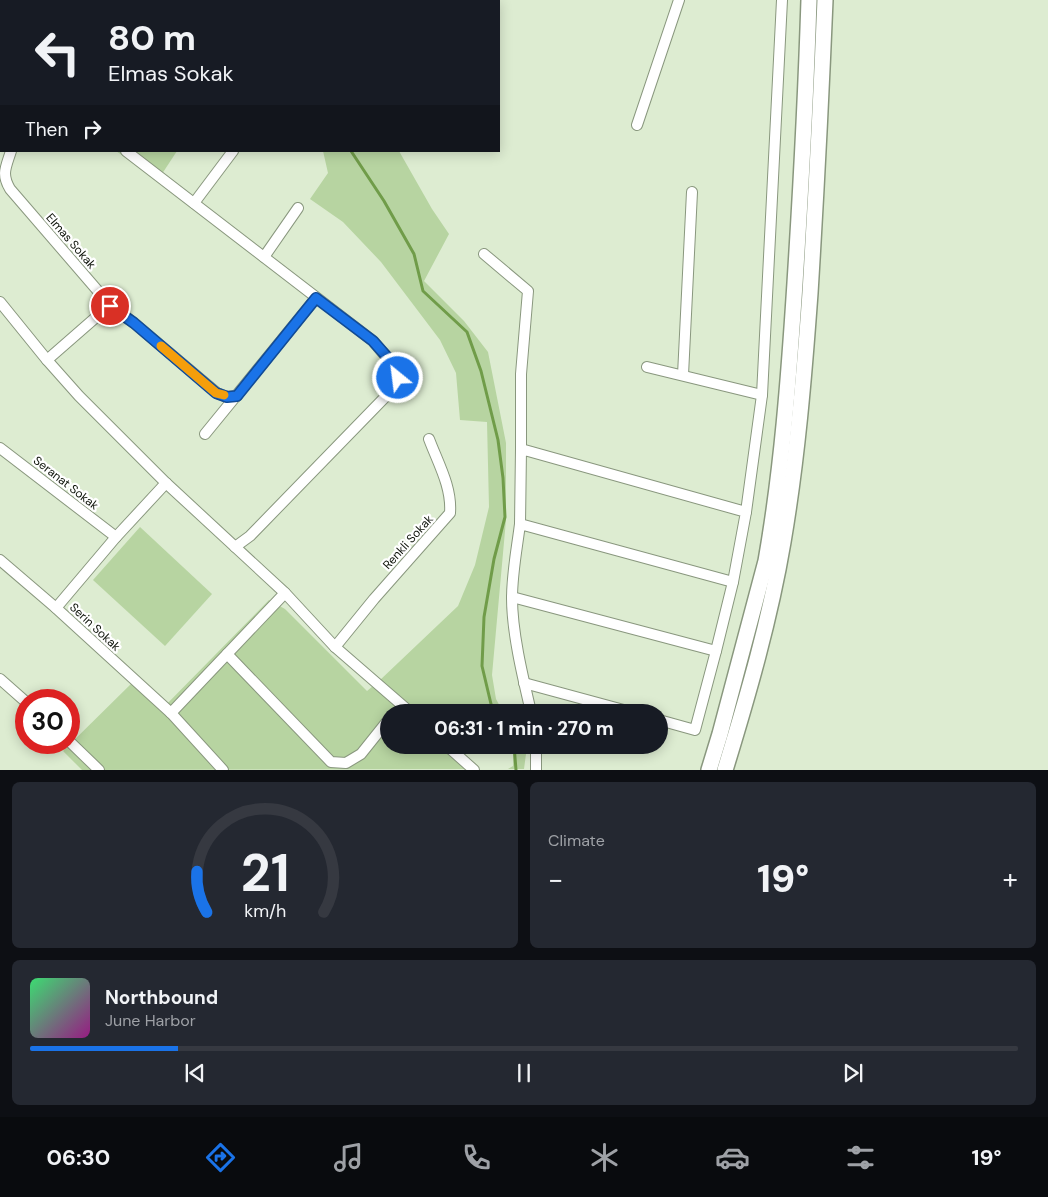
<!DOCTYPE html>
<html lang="en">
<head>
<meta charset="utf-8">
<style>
	:root { --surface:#171b24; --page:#242831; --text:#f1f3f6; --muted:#9ea1a6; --line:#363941; --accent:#1a73e8 }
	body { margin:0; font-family:"DM Sans",sans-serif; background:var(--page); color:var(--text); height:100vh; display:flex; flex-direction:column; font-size:19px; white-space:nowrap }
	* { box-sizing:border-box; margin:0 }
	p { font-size:16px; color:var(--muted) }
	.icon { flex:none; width:28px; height:28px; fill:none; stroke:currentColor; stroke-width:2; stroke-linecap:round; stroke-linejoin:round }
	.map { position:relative; height:770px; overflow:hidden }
	.details { display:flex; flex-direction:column; gap:12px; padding:12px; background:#0d0f14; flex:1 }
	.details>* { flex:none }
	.banner { position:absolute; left:0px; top:0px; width:500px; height:152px; box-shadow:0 2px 12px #0003; background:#171b24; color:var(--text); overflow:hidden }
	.speed { position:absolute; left:15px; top:689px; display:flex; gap:10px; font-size:25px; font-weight:700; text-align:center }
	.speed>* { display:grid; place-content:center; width:65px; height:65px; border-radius:50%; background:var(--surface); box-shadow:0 2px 12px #0003; line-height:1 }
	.speed .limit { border:8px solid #d22; background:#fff; color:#111 }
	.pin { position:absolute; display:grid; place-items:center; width:42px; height:42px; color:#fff; margin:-21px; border:2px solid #fff; border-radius:50%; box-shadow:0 1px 5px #0007 }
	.me { position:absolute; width:55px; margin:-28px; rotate:331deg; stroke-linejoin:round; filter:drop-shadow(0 0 4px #0008) }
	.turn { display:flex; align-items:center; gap:18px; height:105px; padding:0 25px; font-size:22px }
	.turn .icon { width:65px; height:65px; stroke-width:2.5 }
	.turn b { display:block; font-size:35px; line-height:42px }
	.then { display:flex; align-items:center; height:48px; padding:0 25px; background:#0003; gap:10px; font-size:19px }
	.big { font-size:38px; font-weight:800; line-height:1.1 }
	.details .widget { flex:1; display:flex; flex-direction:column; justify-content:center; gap:8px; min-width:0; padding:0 18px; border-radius:8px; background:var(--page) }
	.details .dial { align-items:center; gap:0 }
	.dial svg { height:130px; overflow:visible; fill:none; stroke:var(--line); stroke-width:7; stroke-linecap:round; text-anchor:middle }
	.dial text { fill:var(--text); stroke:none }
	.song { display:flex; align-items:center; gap:15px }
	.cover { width:60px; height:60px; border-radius:8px; background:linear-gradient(135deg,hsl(140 70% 55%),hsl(310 70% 35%)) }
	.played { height:5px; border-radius:2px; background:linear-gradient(90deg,var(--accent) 15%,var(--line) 15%) }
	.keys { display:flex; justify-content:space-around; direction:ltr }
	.heat { display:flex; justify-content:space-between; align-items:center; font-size:28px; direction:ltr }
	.details .tiles { flex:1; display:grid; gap:12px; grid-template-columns:1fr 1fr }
	.widget:last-child { grid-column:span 2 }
	.trip { position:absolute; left:380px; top:704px; width:288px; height:50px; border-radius:25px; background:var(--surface); box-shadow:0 2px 12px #0003; font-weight:800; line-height:50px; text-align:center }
	.dock { display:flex; height:80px; justify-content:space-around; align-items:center; background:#090b0e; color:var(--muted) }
	.dock .icon { width:35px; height:35px }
	.dock .selected { color:var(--accent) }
	.dock b { font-size:22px; color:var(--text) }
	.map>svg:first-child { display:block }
</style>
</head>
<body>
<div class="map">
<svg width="1048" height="770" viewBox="0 0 1048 770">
	<rect width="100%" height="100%" fill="#ddecd1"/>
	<g fill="#b7d4a1">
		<polygon points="116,151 177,151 158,180"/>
		<polygon points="323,151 399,151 432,209 449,234 424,281 464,321 488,352 506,443 506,520 492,675 496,699 503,712 389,712 389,745 459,745 467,769 82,770 63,751 135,680 160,711 269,600 285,609 367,691 379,681 458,606 475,565 489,507 487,422 460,420 456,373 440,340 381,262 343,222 310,199 328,173"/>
		<polygon points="140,527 212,594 165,646 93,580"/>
		<polygon points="510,745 524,745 526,754 524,769 508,769 513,766 513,754"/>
	</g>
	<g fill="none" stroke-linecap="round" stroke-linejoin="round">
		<g stroke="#709c49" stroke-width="3">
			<polyline points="296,0 296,1"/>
			<polyline points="351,151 384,201 414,254 423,291 467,332 481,371 498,440 503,478 505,517 494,559 484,617 482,666 491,704 496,712"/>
			<polyline points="514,745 516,770"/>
		</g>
		<g stroke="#89977e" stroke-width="12">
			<g id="minor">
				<polyline points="56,1 57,0"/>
				<polyline points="73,1 74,0"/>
				<polyline points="93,1 94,0"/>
				<polyline points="203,1 204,0"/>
				<polyline points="0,96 1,94"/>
				<polyline points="637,125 679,0"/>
				<polyline points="0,127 1,123"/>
				<path d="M11,151C6,167 1,174 10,189L110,305L134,323L217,393L227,397L237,396"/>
				<polyline points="126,151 373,341 395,367 399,378 391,391 250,536 235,547"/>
				<polyline points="194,203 233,151"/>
				<polyline points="484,254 528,291 521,374 521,449"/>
				<polyline points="264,257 298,208"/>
				<polyline points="0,302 47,360 79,396 166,483 285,593 335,647 410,712"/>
				<polyline points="47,360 110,305"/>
				<polyline points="647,367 762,395"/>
				<polyline points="683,375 692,192"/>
				<polyline points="205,434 316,298"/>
				<polyline points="0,448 116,537"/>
				<polyline points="746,512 762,395 782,0"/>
				<polyline points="0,560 56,608 171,713 223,770"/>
				<polyline points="512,597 716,651 733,582 746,512 521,449 520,524"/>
				<polyline points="56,608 116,537 166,483"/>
				<path d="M335,647L374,599L450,513C452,487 438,463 429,439"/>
				<polyline points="227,654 331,762 346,763 361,754 389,719"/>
				<polyline points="0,679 26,702"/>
				<polyline points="524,683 631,712"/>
				<path d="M531,712C523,678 512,633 512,598C512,573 517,548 520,524L733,582"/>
				<polyline points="171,713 285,593"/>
				<polyline points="659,720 695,730 716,651"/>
				<polyline points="69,741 99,770"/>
				<polyline points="446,745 474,770"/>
				<polyline points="536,745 536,770"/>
			</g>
		</g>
		<g stroke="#89977e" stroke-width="18">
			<g id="highway">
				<path d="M709,770L720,734L766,561C782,470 789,376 795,283C801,189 806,95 809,0"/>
				<path d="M725,770C748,695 770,619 783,542C797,460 804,376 810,293C816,195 821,98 825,0"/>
			</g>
		</g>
		<use href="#minor" stroke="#fff" stroke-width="10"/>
		<use href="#highway" stroke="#fff" stroke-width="15"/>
	</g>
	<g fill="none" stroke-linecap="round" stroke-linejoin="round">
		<g stroke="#114b97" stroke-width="12">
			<polyline id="route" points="110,306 134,323 216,393 227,397 237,396 316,298 373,341 396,367 398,378"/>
		</g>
		<use href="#route" stroke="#1a73e8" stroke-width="9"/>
		<polyline stroke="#f59e0b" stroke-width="9" points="161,346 216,393 224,395"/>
	</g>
	<g text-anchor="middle" stroke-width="4.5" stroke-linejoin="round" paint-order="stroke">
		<g font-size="12" fill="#0d1209" stroke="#fff">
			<text transform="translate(71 241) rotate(49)" y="4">Elmas Sokak</text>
			<text transform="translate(66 483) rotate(38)" y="4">Seranat Sokak</text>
			<text transform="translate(408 542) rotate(-48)" y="4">Renkli Sokak</text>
			<text transform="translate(95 627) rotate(43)" y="4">Serin Sokak</text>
		</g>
	</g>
</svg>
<div class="speed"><div class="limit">30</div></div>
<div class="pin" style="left:110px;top:306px;background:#d93025"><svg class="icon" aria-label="arrive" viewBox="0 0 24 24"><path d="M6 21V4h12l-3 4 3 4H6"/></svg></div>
<svg class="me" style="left:398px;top:378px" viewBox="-20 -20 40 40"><circle r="17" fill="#1a73e8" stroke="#fff" stroke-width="3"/><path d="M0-11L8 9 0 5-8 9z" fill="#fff"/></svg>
<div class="trip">06:31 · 1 min · 270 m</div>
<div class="banner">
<div class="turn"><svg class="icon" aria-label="left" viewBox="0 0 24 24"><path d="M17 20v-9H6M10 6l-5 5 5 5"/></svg><div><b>80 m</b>Elmas Sokak</div></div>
<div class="then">Then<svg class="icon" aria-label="right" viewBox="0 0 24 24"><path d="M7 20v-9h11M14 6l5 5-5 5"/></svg></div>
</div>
</div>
<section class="details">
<div class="tiles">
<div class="widget dial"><svg viewBox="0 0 100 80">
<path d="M14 69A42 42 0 1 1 86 69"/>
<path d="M14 69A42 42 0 0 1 8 44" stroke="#1a73e8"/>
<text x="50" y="56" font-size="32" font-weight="700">21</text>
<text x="50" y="72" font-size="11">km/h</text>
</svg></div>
<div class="widget"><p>Climate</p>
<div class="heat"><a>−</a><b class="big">19°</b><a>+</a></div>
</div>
<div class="widget">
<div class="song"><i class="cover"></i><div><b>Northbound</b><p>June Harbor</p></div></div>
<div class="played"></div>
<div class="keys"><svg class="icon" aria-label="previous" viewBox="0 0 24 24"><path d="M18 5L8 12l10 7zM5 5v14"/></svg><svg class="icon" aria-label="pause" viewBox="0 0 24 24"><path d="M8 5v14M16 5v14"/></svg><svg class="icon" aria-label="next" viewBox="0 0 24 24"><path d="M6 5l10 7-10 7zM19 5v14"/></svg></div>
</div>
</div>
</section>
<nav class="dock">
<b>06:30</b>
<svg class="icon selected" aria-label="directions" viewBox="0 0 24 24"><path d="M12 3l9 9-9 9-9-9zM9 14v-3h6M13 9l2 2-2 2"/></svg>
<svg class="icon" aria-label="music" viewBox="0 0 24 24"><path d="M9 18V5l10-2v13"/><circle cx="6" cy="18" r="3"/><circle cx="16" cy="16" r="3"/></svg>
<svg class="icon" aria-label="phone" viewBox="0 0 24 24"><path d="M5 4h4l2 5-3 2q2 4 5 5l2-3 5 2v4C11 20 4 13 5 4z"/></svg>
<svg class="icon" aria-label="climate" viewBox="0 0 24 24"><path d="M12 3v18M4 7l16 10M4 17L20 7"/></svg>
<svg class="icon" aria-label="car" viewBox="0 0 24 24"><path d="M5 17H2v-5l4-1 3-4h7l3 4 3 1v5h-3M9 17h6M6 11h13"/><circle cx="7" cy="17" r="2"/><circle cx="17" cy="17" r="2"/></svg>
<svg class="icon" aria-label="filters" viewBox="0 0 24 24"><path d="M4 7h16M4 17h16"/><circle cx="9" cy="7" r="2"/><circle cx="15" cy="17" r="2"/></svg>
<b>19°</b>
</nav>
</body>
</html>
